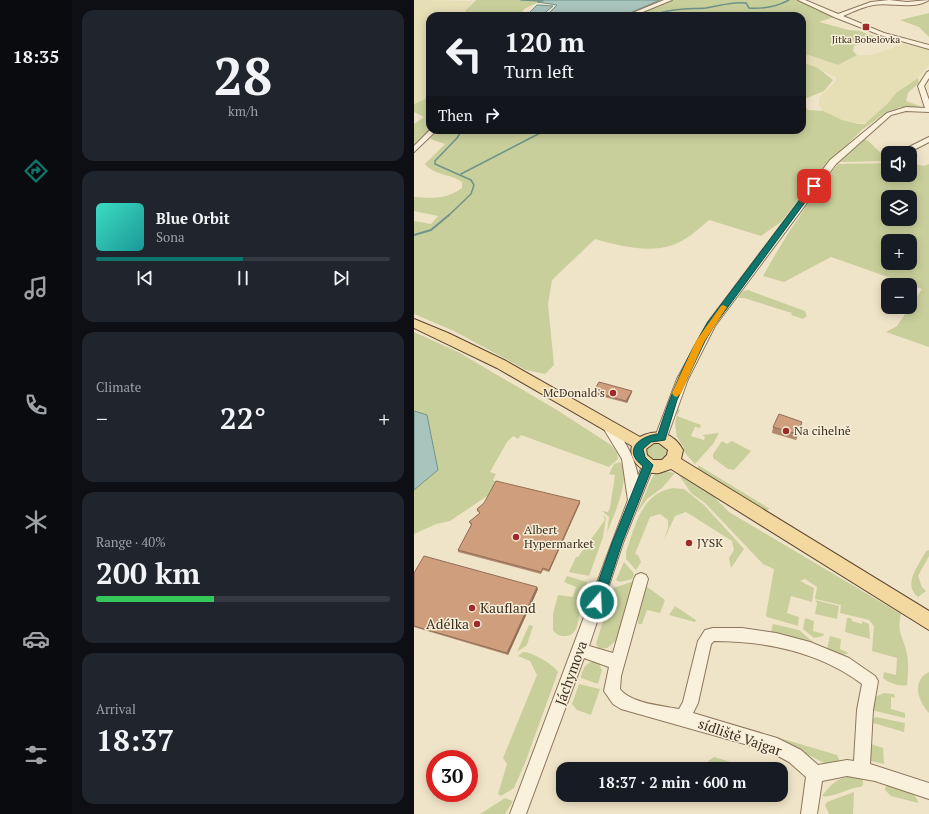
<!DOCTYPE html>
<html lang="en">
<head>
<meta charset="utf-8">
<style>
	:root { --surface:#171b24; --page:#20242c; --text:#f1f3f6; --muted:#9ea1a6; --line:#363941; --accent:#0f766e }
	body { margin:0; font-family:"PT Serif",serif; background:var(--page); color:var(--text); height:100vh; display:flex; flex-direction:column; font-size:15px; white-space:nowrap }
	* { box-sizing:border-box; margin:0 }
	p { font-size:13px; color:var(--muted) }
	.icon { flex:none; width:22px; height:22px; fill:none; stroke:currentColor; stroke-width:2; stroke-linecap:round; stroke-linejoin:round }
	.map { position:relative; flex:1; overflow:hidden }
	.drawer { display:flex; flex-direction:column; gap:10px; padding:10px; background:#0d0f14; width:342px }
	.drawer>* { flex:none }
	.top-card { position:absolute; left:12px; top:12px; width:380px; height:122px; border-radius:12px; box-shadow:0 2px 10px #0003; background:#171b24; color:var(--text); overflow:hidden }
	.buttons { position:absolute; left:467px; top:146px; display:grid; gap:8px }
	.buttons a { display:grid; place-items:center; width:36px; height:36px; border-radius:8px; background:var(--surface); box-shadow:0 2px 10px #0003; font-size:20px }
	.speed { position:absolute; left:12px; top:750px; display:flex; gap:8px; font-size:20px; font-weight:700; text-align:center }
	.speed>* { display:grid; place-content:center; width:52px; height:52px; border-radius:50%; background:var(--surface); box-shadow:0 2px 10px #0003; line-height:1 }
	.speed .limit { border:6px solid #d22; background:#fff; color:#111 }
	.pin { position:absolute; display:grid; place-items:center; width:34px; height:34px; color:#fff; margin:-17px; border-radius:8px; box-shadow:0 2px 6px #0006 }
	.me { position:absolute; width:44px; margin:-22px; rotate:19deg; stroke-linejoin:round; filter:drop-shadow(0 0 3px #0008) }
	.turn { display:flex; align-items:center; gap:14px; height:84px; padding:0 12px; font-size:18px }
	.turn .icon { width:52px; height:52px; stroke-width:2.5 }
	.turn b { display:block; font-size:28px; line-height:34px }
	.then { display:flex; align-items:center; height:38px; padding:0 12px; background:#0003; gap:8px; font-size:15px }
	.big { font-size:30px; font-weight:600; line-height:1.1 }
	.drawer .card { flex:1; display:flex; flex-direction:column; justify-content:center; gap:6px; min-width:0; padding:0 14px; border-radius:12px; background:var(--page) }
	.drawer .dial { align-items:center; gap:0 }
	.dial b { font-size:52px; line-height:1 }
	.song { display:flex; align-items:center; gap:12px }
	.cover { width:48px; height:48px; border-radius:6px; background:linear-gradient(135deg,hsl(170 70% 55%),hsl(180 70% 35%)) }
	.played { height:4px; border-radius:2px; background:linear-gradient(90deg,var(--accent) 50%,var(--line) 50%) }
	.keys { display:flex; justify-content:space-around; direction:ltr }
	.heat { display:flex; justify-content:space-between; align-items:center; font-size:22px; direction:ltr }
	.charge { height:6px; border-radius:3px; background:linear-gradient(90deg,#34c759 40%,var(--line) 0) }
	.trip { position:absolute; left:142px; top:762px; width:232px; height:40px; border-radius:12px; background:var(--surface); box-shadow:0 2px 10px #0003; font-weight:600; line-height:40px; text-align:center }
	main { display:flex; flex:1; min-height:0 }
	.dock { display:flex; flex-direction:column; width:72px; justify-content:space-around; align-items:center; background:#090b0e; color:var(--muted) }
	.dock .icon { width:28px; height:28px }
	.dock .active { color:var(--accent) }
	.dock b { font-size:18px; color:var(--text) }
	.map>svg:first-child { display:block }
</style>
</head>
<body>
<main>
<nav class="dock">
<b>18:35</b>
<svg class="icon active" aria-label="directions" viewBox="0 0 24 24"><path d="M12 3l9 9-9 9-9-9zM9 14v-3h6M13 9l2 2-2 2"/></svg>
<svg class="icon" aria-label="music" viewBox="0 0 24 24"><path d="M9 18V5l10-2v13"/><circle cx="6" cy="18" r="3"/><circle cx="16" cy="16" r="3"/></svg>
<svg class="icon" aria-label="phone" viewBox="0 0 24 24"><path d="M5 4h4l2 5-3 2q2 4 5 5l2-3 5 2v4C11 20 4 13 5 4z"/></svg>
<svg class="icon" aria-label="climate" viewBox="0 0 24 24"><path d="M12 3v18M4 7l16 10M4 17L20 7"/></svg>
<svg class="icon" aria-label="car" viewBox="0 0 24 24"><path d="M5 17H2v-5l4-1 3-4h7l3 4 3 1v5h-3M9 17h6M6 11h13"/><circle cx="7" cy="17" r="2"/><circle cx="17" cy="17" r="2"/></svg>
<svg class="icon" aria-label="filters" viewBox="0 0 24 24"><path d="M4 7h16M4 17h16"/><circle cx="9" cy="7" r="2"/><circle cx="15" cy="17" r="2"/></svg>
</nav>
<section class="drawer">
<div class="card dial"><b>28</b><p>km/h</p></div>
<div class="card">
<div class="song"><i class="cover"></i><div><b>Blue Orbit</b><p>Sona</p></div></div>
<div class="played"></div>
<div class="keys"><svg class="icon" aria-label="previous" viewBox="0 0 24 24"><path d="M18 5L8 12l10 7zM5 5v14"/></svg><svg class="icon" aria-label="pause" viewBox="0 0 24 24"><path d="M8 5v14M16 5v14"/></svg><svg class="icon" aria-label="next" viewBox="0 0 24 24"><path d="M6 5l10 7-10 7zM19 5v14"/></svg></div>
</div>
<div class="card"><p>Climate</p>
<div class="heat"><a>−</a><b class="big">22°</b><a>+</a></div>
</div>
<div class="card"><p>Range · 40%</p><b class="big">200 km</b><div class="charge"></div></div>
<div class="card"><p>Arrival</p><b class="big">18:37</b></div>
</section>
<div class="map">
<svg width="515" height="814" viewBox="0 0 515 814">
	<rect width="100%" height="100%" fill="#f0e4c8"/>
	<g fill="#e6deb5">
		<polygon points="0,0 59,1 51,11 57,16 16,16 16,97 0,104"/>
		<polygon points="489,44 515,50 515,65 504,78 486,90 454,122 444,124 428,120 409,111 405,105 405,98 421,82 422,78 404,68 388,62 388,56 395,55 424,65 443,55 458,55"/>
	</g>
	<g fill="#c9cf9b" fill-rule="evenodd">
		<polygon points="62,0 129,0 110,9 105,16 57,16 51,11"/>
		<polygon points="259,0 385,0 420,17 405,22 435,30 446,31 464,38 440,46 439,51 443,55 424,65 395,55 388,56 388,16 220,16 246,4"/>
		<polygon points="515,13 515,37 505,27 486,20"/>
		<polygon points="388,62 404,68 419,80 410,91 388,100"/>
		<path d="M504,78L505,83L494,93L492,101L508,107H487L473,112L449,129L412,165L367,222L347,236L295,220C287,227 279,234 271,239C245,256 208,247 181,239L138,280L134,304L140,365L131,374L112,370L40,331L0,314V221L17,224L24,216L0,211V197C19,198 31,200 48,188V182C37,174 19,175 11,164L31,144L16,139L24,130H388V103L394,110L409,111L428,120L444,124H451L475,102L482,93Z"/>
		<polygon points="16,97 16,130 0,144 0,124 10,117 0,112 0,104"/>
		<path d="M451,139C460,144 462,151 471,155L470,157L474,159V161L426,162Z"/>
		<path d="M474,163V175H496V163L510,166L515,164V347L472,332L483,326L508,289L417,257L370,282L349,276C371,236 396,199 424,164ZM474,197H496V219H474ZM474,241H496V263H474Z"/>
		<polygon points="334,290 391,311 393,316 389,319 377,315 378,313 330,298 324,298 329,291"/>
		<polygon points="0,332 46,353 143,410 197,445 203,453 204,459 195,467 107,435 104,439 99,436 93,442 76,472 82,474 79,480 83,482 76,494 36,521 22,524 0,534 0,490 24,470 13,415 0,411"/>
		<polygon points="264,409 266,410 263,416 287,425 286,428 281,427 277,436 290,440 291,437 288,435 305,433 299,444 281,464 271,453 269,446 263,437 261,424"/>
		<polygon points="308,441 313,444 318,441 337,451 320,470 314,469 299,458 299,454"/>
		<polygon points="239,443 247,443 253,447 254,453 250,459 238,460 232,456 233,447"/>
		<path d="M206,462C218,477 199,517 193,533L195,517L188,511L194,512L196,508L201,475L195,474L200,464Z"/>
		<polygon points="284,465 356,509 348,512 284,469"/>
		<polygon points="250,471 261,473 248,488 233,499 223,513 237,480 240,475"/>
		<path d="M265,475L300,497L315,512L487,614C482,633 490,637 493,654C495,663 494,676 493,685C485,687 475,683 469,678L470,672L482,675L483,658L458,651L460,626L455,620L426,613L427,605L401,599L403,587L391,579L386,581L400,588L398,602L377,596L373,613L385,617L384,626L353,617L352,615L360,569L349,564L291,503L277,493Z"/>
		<path d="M259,488L270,489L290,505L330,549L317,568L315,558L320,550L318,541L272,512L261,516L249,542L254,528V520L246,514L236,517L221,554L224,555L227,562L222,570L212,559V552C221,527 227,493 259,488Z"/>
		<polygon points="189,515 192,518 189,537 175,576 155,572 162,557 164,557 191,520"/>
		<path d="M515,550V556L504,576L508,587L512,591L504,597C488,584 505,565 512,551Z"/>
		<polygon points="210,562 219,572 220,575 218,579 206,582 202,580"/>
		<path d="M153,576L173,582L170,590L167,589L164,599H167C165,609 167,638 150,636C145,636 142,634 139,630V614L144,595L159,597L162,587L150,582Z"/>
		<polygon points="220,581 204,639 193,648 185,649 182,644 199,588"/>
		<polygon points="232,586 251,600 246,613 233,610 228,624 224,624 225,608"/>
		<polygon points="401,600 425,606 423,619 401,614 403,603"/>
		<polygon points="261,606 282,620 281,622 255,615"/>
		<polygon points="391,618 400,621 399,631 410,634 409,636 400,638 389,629"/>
		<polygon points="433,618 437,618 438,621 448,624 448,621 455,624 456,639 431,632"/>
		<polygon points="359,624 385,630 406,648 356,636"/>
		<polygon points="115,625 119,626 113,645 103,652"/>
		<path d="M416,636L427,639L426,649L435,653C426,657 422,654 413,649Z"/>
		<path d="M109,652C116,651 141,665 144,672L111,763L100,788L87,796L84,794L93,764L89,758L123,675L116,661L104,656Z"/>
		<path d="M180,661L185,664L188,670L184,684L167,678C168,670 171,663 180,661Z"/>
		<path d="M515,672V713C504,701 497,681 515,672Z"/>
		<polygon points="165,684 186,689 177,715 163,710 158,704"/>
		<polygon points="470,693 480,694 481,698 477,697 477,709 491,713 491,718 457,710 459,698"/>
		<polygon points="462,717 491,723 490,732 459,723 457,744 469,748 470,764 453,760 458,719"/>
		<polygon points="359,736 423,755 426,762 412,764 377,746 359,739"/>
		<polygon points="300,757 323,764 322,769 292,769 293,762"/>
		<path d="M435,777L449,779V785L447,787C435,787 418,799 408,796C416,786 422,778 435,777Z"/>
		<polygon points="472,785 499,794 503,799 504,803 477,796 471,790"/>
		<polygon points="440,792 439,814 415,814 411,805 413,802"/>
		<polygon points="91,798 99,801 91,814 66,814"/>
	</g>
	<g fill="#a9c4bc" stroke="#6f938a">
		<polygon points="129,0 246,0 209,16 132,16 143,5 123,2"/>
		<polygon points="123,5 138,6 139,6 127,16 112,16"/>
		<polygon points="0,411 13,415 24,470 0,490"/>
	</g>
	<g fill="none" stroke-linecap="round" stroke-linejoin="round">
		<g stroke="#6f938a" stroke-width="1.5">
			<polyline points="107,0 129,1"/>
			<path d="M245,16L246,13C261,8 277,9 292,8C306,6 318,1 332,3L335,8C350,9 362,7 375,0"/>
			<polyline points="47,174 132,130"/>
			<polyline points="34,216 57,194 60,185 57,180 21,164 21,161 43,138 48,130"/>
		</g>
		<polyline stroke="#6f938a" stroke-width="2" points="0,235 17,230 35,215"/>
		<g stroke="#8d765c" stroke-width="2">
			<g id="minor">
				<polygon points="250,0 258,0 219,16 211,16"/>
				<path d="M384,0H391L424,14L457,2L475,0L493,2L515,0C500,10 476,2 459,5C449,7 438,12 429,16L470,33L515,45V49L466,35L420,17Z"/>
				<polygon points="515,71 515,78 510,86 515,100 515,112 492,111 477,115 422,164 301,326 274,379 253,437 251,440 243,440 241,437 263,379 294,322 416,160 473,113 492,107 511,108 504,86 513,72"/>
				<polygon points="16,130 23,130 0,152 0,146"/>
				<polygon points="515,137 515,142 494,153 487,151"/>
				<path d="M194,422L198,423C210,440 220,455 224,476L230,462L234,460L238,462L240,465L209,543L175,646L199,653L220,579L222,575L227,573L232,575L234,579L207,676L206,689C216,703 248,706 265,709L269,702L284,641L291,630L299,628H328L362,633L396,642L435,658L461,676L464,681L459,710L456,764L515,783V799L461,781L433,776L408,781L403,814H387L392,777L375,762L355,751L207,709L199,704L190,691L195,667L170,658L112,814H96L214,500L208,459L188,426L190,423ZM300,641C351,641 406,652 448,684L443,710L440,761L433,760L404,765L387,750L363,738L279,713L284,703L297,644Z"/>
			</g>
		</g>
		<g stroke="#5b4430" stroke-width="2">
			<path id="major" d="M0,319L34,333L92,361L226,437C243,428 260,433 269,450L267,459L515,611V630L257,469C253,470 249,472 245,473C230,475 214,461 218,446L83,368L0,328ZM240,443H245L254,450L253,455L248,460H239L233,455L232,449Z"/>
		</g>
		<use href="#minor" fill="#faf1dc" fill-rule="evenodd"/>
		<use href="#major" fill="#f3d9a0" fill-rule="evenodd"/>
	</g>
	<g fill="#b2896c">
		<polygon points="179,392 218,392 213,403 179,394"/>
		<polygon points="359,427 387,427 382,440 358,433"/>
		<polygon points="166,503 135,572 129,570 127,574 44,552 44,550 57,525 55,522 66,513 63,511 63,509"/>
		<polygon points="0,573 124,589 94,655 0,627"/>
	</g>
	<g fill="#916f58">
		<polygon points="218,391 218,392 213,403 212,401"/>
		<polygon points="388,422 387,427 382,440 383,434"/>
		<polygon points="166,501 166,503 135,572 135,570"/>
		<polygon points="123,587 124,589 94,655 93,653"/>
	</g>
	<g fill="#cf9f7d" stroke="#916f58">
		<polygon points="185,382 218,391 212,401 179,392"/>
		<polygon points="365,414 388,422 383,434 359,427"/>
		<polygon points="82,481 166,501 135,570 129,568 127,572 44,550 58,524 55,522 66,513 63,509 70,503"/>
		<polygon points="10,556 123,587 93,653 0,626 0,573"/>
	</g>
	<path fill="#0f766e" stroke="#0a4d48" d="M397,185L403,186L300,326L291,341L263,400L251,440L237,442L229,449L231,457L239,465L208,543L189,602L187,606L183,607L179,606L177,602L198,543L229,466C208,451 225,436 244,434C256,395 272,357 294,322Z"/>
	<polygon fill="#f59e0b" points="309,305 313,307 290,342 267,393 263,397 260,396 258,393 282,341 307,306"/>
	<g fill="#9e2a2b" stroke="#f7eed8" stroke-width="1.5">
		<rect x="448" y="23" width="8" height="8" rx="2"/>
		<circle cx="199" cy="393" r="4"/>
		<circle cx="372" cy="431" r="4"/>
		<circle cx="102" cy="537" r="4"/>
		<circle cx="275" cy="543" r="4"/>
		<circle cx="58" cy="608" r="4"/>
		<circle cx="63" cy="624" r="4"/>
	</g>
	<g text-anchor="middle" stroke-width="3" stroke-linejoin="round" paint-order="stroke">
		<g font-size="10" fill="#3d2e20" stroke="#f7eed8">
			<text x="452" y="43">Jitka Bobelovka</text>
		</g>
		<g font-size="12" fill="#3d2e20" stroke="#f7eed8" text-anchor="start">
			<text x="191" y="397" text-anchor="end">McDonald's</text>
			<text x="380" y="435">Na cihelně</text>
			<text x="110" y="534">Albert<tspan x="110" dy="14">Hypermarket</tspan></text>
			<text x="283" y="547">JYSK</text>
		</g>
		<g font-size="14" fill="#3d2e20" stroke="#f7eed8" text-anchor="start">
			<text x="66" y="613">Kaufland</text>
			<text x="55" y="629" text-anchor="end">Adélka</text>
		</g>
		<g font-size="14" fill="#3d2e20" stroke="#f7eed8">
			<text transform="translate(157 673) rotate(-70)" y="5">Jáchymova</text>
			<text transform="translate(326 737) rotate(19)" y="5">sídliště Vajgar</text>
		</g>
	</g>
</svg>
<div class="buttons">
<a><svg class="icon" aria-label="sound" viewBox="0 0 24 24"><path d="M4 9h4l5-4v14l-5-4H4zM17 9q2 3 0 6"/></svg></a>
<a><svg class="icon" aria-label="layers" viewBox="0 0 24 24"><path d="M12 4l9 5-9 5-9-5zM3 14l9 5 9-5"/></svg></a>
<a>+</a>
<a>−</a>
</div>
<div class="speed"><div class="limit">30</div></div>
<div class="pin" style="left:400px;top:186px;background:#d93025"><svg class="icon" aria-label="arrive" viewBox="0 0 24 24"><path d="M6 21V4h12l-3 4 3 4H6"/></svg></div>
<svg class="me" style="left:183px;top:602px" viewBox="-20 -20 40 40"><circle r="17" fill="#0f766e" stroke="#fff" stroke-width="3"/><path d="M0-11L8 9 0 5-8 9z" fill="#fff"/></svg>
<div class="trip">18:37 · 2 min · 600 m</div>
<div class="top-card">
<div class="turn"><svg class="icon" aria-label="left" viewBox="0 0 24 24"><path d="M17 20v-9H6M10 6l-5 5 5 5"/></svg><div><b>120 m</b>Turn left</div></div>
<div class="then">Then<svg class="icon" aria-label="right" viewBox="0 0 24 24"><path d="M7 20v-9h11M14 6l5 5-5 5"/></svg></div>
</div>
</div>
</main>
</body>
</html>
